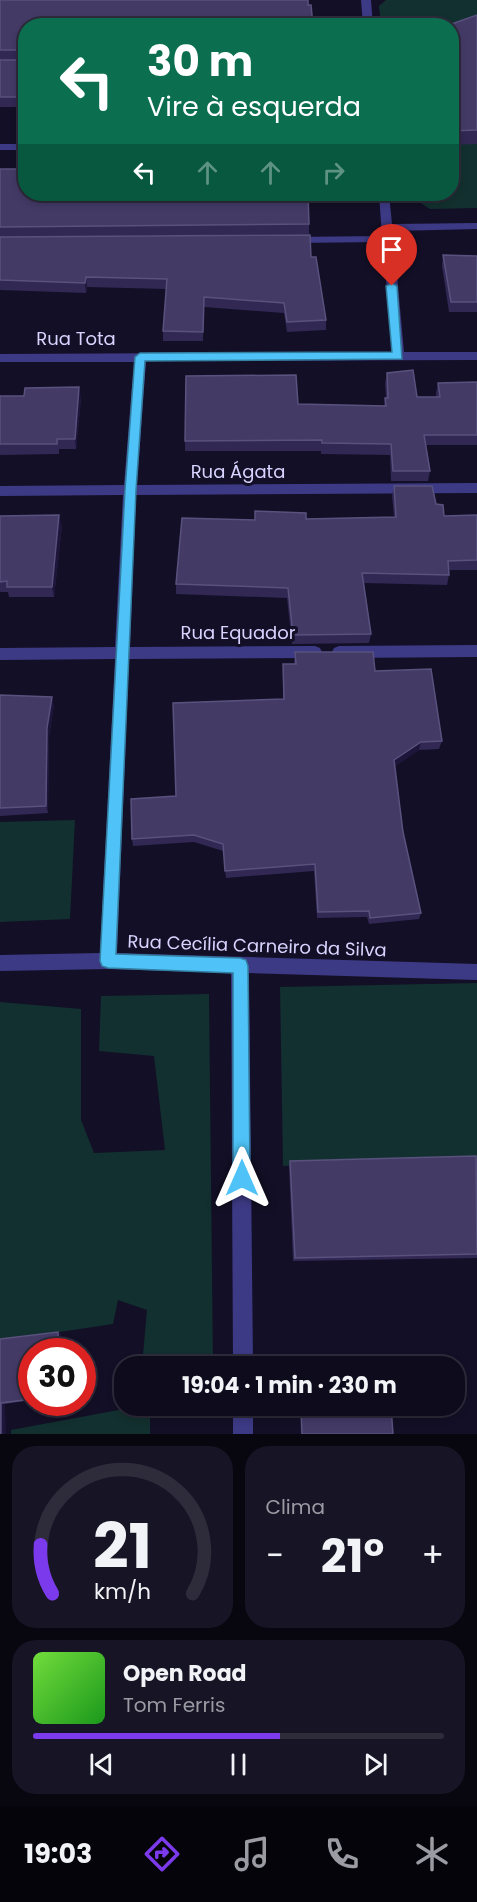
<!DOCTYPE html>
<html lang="pt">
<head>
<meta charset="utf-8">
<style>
	:root { --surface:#0e0b1c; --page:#171425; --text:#f1f3f6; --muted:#9b9ba3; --line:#2e2b3b; --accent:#7c3aed }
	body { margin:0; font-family:Poppins,sans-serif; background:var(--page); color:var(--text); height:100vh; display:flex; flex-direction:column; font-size:22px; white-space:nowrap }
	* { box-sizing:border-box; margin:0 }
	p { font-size:20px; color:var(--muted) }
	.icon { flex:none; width:33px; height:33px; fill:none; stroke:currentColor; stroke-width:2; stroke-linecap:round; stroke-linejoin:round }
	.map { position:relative; height:1434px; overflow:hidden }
	.side { display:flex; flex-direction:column; gap:12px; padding:12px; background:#08060f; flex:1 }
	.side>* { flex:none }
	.guide { position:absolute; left:18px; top:18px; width:441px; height:183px; border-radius:24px; box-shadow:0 3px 9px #0003,0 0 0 2px var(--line); background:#0b6e4f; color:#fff; overflow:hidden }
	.speed { position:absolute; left:18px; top:1338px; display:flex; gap:12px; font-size:30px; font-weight:700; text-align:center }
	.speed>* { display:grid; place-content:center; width:78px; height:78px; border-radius:50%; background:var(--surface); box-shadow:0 3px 9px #0003,0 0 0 2px var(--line); line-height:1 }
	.speed .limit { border:9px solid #d22; background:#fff; color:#111 }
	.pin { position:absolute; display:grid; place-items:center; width:51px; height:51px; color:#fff; margin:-62px -26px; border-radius:50% 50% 50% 0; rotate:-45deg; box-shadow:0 0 6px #0007 }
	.pin .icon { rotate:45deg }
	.me { position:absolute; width:66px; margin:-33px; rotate:0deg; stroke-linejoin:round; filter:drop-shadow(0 0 4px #0008) }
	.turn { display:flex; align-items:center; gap:21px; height:126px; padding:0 30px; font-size:27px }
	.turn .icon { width:78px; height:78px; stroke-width:2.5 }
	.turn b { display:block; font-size:42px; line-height:51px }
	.lanes { display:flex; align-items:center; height:57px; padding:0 30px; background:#0003; justify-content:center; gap:30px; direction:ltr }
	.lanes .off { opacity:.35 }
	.big { font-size:45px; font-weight:700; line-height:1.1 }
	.side .tile { flex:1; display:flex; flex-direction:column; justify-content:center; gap:9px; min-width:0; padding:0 21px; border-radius:24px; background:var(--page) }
	.side .dial { align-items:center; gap:0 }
	.dial svg { height:156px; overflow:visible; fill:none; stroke:var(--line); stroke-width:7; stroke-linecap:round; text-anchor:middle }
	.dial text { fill:var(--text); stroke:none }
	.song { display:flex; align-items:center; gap:18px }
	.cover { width:72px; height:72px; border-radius:9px; background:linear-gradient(135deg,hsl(100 70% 55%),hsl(120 70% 35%)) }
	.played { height:6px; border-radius:3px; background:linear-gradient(90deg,var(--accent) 60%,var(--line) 60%) }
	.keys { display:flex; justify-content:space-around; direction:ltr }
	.heat { display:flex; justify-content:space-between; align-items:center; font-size:33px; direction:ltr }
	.side .tiles { flex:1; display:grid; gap:12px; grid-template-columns:1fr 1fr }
	.tile:last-child { grid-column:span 2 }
	.trip { position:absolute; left:114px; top:1356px; width:351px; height:60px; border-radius:24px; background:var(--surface); box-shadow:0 3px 9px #0003,0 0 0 2px var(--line); font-weight:700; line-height:60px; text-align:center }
	.tabs { display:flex; height:96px; justify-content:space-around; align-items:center; background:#06040b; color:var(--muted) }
	.tabs .icon { width:42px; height:42px }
	.tabs .current { color:var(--accent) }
	.tabs b { font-size:27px; color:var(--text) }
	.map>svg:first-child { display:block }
</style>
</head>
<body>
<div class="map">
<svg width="477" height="1434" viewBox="0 0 477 1434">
	<rect width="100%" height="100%" fill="#130f26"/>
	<g fill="#12302f">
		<polygon points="386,0 477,0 477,208 430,209 407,194 452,194 452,26 381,25 379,6"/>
		<polygon points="75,820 70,919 0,922 0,822"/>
		<polygon points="477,983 477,1160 283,1166 280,987"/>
		<polygon points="209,994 213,1366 142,1366 147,1310 118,1300 113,1324 0,1341 0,1002 81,1009 81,1120 94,1153 165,1150 154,1056 99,1051 101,996"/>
		<polygon points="140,1406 150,1406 150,1434 11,1434 11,1430"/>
	</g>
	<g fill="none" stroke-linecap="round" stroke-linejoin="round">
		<g fill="#3d3a85" fill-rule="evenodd">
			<polygon points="361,0 371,0 373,26 363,26"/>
			<rect x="0" y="144" width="26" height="6"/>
			<polygon points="379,194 389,194 392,224 477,223 477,229 393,231 404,352 477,352 477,360 146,361 137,485 477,483 477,493 136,495 130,647 315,646 320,648 322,652 320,656 315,658 129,659 117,953 477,964 477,980 249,973 253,1366 233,1366 231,973 108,969 0,971 0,955 100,953 115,659 0,660 0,648 115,647 123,495 0,496 0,486 124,485 134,362 0,362 0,354 392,352 383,242 291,243 285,240 291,237 382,236"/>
			<polygon points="477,645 477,657 339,658 334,656 332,652 334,648 339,646"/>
			<rect x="233" y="1406" width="20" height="28"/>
		</g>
	</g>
	<g fill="#312854">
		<polygon points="0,0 308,5 26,26 26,107 0,107 0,109"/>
		<polygon points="477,15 477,144 452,145 452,26"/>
		<polygon points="0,169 309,224 309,234 0,237"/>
		<polygon points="0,237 311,257 326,320 326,330 287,332 284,313 204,307 203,341 163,341 163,331 166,289 87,287 86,293 0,290"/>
		<polygon points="443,255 477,256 477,312 449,312 442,266"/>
		<polygon points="387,373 417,397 436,397 436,393 438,383 477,382 477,445 426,445 430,471 428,481 391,481 390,455 321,454 321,451 185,451 185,441 298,404 384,406 385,398 386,398 385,384"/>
		<polygon points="0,396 81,398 76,449 59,449 59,454 0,455"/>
		<polygon points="394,486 436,504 444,516 477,515 477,570 449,570 449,575 447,585 364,583 371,634 369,643 292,644 287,598 176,594 176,584 255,520 394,517 392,496"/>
		<polygon points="0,516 62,526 54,597 9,597 8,592 0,592"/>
		<polygon points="295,652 375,671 442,741 439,749 419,750 395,766 403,832 421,913 419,919 369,924 367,917 317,918 314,871 226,878 223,851 194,842 133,846 132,839 283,699 283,664 294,664"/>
		<polygon points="0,695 54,705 49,736 48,813 0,816"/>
		<polygon points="477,1159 477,1258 293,1261 289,1166 290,1161"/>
		<polygon points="58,1332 61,1334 32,1352 32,1400 5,1404 0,1434 0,1339"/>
		<polygon points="300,1406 391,1406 393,1434 301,1434"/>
	</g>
	<g fill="#1d163a">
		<polygon points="86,277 87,287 86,293 85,283"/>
		<polygon points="79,387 81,398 76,449 75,439"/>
		<polygon points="59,515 62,526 54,597 52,587"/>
		<polygon points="52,697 54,705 49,736 48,813 46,806 47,728"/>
		<polygon points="421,742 419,750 393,768 394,760"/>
		<polygon points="58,1332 61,1334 62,1352 59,1352"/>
		<polygon points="1,1403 5,1404 6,1434 1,1434"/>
	</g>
	<g fill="#433a66" stroke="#5a527e" stroke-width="1.5">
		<polygon points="0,0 308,0 308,5 311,5 313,26 26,26 26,50 0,50"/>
		<polygon points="477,15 477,130 452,131 452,70 458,70 452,65 452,26 446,26"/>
		<polygon points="26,59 26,97 0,97 0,60 24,60"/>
		<polygon points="0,169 26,169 26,194 308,194 309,224 0,227"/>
		<polygon points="310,235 311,257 316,257 326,320 287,322 284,303 204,297 203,332 163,331 167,279 86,277 85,283 0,280 0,237"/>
		<polygon points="443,255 477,256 477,302 451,302"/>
		<polygon points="413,370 417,397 440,397 438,383 477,382 477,435 424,435 430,471 393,471 391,444 322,443 322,440 185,441 186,376 296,375 298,404 386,406 385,398 388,398 387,373"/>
		<polygon points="79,387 75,439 57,439 57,444 0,444 0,396 24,396 25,388"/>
		<polygon points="394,486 432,486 436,504 443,505 444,516 477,515 477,560 448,561 449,575 362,573 371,634 293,635 288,588 176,584 182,518 255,520 255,511 306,513 306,519 396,517"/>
		<polygon points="59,515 52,587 7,587 7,581 0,582 0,516"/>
		<polygon points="295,652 373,652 375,671 431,669 442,741 421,742 394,760 403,832 421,913 370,918 369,911 318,912 315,864 225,871 223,844 194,835 132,839 131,799 176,796 173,703 284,699 283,664 296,664"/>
		<polygon points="0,695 52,697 47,728 46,806 0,808"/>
		<polygon points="476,1156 477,1254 295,1258 290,1161"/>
		<polygon points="58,1332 59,1352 32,1352 32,1399 1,1403 1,1434 0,1434 0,1339"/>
		<polygon points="301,1406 391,1406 393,1434 302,1434"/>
	</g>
	<polygon fill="#4fc3f7" stroke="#337fa1" stroke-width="1.5" points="392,283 397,286 402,359 145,361 136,490 116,954 240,958 246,960 248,966 250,1178 248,1184 242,1187 235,1184 233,1178 233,973 108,968 102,966 100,961 125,490 135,357 140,353 392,352 386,286"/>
	<g text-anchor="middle" stroke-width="6" stroke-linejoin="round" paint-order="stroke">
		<g font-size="18" fill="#d9d4ff" stroke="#130f26">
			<text x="76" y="345">Rua Tota</text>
			<text x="238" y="478">Rua Ágata</text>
			<text x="238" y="639">Rua Equador</text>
			<text transform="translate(257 946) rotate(2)" y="6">Rua Cecília Carneiro da Silva</text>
		</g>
	</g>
</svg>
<div class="speed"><div class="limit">30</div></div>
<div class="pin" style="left:392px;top:286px;background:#d93025"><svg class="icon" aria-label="arrive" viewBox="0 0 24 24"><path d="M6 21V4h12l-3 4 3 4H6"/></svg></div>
<svg class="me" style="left:242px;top:1178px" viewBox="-20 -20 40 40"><path d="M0-17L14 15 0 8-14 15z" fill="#4fc3f7" stroke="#fff" stroke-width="4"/></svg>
<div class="trip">19:04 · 1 min · 230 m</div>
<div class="guide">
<div class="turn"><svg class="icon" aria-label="left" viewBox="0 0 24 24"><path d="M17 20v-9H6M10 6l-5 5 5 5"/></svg><div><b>30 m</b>Vire à esquerda</div></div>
<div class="lanes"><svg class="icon" aria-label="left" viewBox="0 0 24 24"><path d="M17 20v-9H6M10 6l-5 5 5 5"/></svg><svg class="icon off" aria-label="ahead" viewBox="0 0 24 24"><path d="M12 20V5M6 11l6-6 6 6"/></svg><svg class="icon off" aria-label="ahead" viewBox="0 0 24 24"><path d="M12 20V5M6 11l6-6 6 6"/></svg><svg class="icon off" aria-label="right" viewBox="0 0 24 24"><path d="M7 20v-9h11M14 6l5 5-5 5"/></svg></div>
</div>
</div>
<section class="side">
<div class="tiles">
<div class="tile dial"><svg viewBox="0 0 100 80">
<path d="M14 69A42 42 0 1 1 86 69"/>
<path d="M14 69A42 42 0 0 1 8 44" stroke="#7c3aed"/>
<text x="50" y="56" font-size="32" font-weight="700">21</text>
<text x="50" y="72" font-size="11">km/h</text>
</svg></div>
<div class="tile"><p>Clima</p>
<div class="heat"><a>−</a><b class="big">21°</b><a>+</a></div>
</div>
<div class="tile">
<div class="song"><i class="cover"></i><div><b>Open Road</b><p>Tom Ferris</p></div></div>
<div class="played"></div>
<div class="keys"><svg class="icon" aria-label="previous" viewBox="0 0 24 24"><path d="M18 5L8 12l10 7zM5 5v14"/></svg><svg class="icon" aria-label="pause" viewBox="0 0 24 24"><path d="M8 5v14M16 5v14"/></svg><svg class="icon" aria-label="next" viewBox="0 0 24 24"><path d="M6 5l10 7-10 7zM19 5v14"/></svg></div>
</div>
</div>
</section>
<nav class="tabs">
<b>19:03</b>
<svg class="icon current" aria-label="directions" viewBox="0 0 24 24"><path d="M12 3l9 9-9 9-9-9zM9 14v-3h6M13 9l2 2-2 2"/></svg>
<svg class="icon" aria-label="music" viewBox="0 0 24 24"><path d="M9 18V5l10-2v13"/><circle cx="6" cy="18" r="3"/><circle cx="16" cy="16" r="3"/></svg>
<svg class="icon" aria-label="phone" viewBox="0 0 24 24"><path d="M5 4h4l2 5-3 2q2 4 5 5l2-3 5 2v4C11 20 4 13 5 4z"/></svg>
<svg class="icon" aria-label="climate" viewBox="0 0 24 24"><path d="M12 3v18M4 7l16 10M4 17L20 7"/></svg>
</nav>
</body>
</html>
